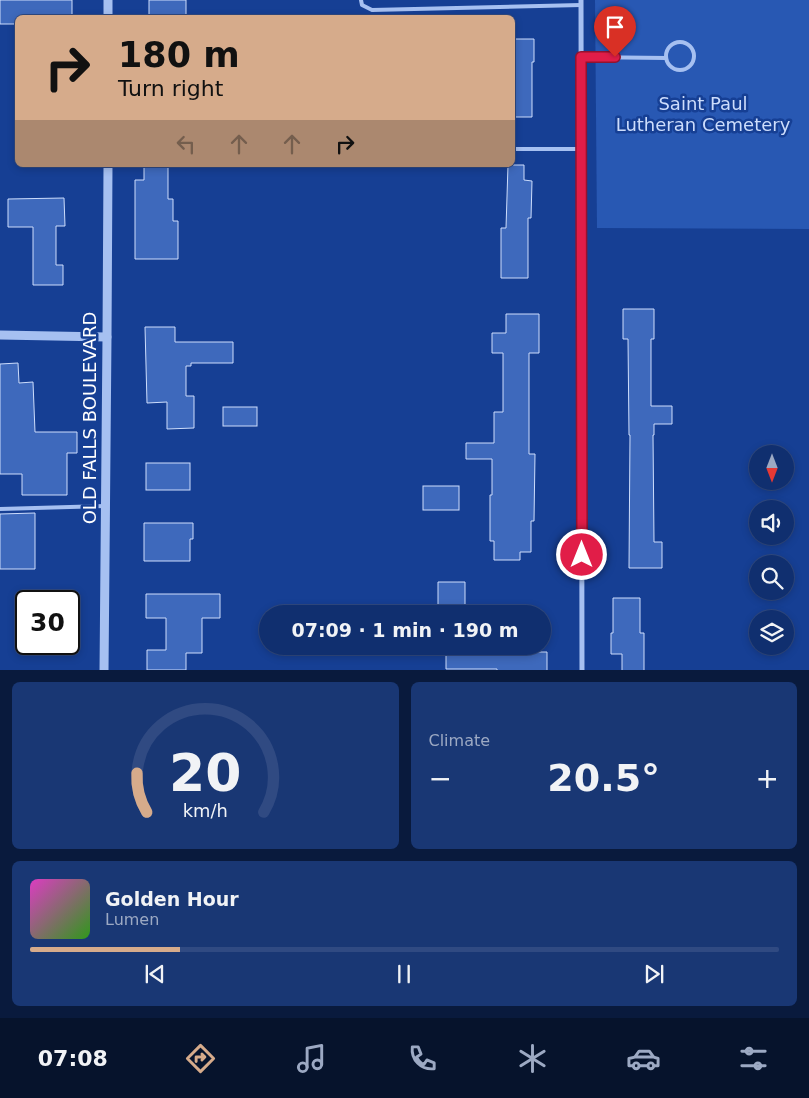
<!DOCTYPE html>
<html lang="en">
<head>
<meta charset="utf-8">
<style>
	:root { --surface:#102f6f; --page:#193774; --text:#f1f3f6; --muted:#9ca9c3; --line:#304a82; --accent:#d6ab8b }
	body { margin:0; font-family:"DejaVu Sans",sans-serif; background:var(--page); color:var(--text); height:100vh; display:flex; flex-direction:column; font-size:19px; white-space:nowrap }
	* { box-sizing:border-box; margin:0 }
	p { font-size:16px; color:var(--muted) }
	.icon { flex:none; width:28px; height:28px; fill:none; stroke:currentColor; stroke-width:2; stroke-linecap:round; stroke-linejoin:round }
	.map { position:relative; height:670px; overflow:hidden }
	.panel { display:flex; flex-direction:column; gap:12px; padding:12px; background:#091a3d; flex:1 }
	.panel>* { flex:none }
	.top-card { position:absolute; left:15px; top:15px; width:500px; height:152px; border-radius:8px; box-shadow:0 2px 8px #0003,0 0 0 1px var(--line); background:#d6ab8b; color:#111; overflow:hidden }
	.needle { width:32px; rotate:180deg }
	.fabs { position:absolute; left:749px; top:445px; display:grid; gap:10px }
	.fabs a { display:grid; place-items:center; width:45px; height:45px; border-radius:50%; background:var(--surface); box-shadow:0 2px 8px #0003,0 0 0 1px var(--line); font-size:25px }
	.speed { position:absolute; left:15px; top:590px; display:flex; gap:10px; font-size:25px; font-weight:700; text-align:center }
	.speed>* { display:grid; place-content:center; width:65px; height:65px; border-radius:50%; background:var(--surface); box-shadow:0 2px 8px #0003,0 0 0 1px var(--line); line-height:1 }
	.speed .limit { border:2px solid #111; border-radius:8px; background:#fff; color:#111 }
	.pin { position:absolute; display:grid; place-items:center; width:42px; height:42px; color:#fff; margin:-51px -21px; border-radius:50% 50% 50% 0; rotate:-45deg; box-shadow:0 0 5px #0007 }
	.pin .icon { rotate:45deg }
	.me { position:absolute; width:55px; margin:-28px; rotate:0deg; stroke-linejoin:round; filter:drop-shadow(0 0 4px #0008) }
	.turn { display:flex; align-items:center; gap:18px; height:105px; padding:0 20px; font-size:22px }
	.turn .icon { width:65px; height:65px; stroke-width:2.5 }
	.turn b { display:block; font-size:35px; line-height:42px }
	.lanes { display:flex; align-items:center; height:48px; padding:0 20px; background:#0003; justify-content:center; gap:25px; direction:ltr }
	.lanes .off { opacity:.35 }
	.big { font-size:38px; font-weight:700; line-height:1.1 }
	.panel .widget { flex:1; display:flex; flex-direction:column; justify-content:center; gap:8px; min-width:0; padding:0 18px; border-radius:8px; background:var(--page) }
	.panel .dial { align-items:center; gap:0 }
	.dial svg { height:130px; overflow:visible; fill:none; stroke:var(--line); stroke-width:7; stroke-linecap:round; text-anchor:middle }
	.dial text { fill:var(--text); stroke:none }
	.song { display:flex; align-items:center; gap:15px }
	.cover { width:60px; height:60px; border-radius:8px; background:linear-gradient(135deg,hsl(310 70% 55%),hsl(110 70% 35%)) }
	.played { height:5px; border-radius:2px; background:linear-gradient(90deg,var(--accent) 20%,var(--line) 20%) }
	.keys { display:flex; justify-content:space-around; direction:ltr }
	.heat { display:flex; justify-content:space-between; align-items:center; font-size:28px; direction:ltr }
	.panel .tiles { flex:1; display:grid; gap:12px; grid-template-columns:1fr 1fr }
	.widget:last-child { grid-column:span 2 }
	.trip { position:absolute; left:259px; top:605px; width:292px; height:50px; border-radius:25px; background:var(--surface); box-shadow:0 2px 8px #0003,0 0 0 1px var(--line); font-weight:700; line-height:50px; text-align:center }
	.menu { display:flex; height:80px; justify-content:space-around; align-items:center; background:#06132c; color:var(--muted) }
	.menu .icon { width:35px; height:35px }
	.menu .selected { color:var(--accent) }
	.menu b { font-size:22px; color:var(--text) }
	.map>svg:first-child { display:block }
</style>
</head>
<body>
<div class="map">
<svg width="809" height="671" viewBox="0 0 809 671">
	<rect width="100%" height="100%" fill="#163f94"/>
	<polygon fill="#2858b3" points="595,0 809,0 809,229 597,228"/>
	<g fill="#3e69bc" stroke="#cdddfc">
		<polygon points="0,0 72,0 72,18 18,18 18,24 0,24"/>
		<rect x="149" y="0" width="37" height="18"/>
		<polygon points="512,39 534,39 534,62 532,62 532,117 512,117"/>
		<polygon points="144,165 168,165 168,199 173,199 173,221 178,221 178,259 135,259 135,180 144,180"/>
		<polygon points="508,165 524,165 524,180 532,181 531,218 528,218 528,278 501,278 501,228 506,228"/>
		<polygon points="64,198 65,226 56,226 56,265 63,265 63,285 33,285 33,227 8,227 8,199"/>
		<polygon points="623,309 654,309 654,339 651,339 651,406 672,406 672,424 654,424 654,435 653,435 654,542 662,542 662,568 629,568 630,435 629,435 628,339 623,339"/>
		<polygon points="506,314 539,314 539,353 529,353 529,454 535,454 534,521 531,521 531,552 520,552 520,560 494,560 494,541 490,541 490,495 492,495 492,459 466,459 466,443 494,443 494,412 503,412 503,353 492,353 492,333 506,333"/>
		<polygon points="145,327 175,327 175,342 233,342 233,363 191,363 191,366 186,366 186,396 194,396 194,428 167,429 167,402 147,403"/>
		<polygon points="18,363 19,383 33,382 35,432 77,432 77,453 67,453 67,495 22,495 22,474 0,474 0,364"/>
		<rect x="223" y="407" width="34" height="19"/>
		<rect x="146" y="463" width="44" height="27"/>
		<rect x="423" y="486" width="36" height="24"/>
		<polygon points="35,513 35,569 0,569 0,514"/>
		<polygon points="144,523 193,523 193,539 190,539 190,561 144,561"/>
		<polygon points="438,582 465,582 465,611 438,610"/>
		<polygon points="146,594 220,594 220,618 202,618 202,653 186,653 186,670 147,670 147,650 166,650 166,618 146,618"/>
		<polygon points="613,598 640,598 640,633 644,633 644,671 622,671 622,654 611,654 611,633 613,633"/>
		<polygon points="446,646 469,646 469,652 547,652 547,671 497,671 497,669 446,669"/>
	</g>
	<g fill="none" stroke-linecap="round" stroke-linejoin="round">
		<g stroke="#a6c0f1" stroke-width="4">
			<polyline points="361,0 362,5 372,10 581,5"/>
			<circle cx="680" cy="56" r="14"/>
			<polyline points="581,57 666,58"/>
			<polyline points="512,149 581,149"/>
			<polyline points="0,509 105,506"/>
		</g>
		<polyline stroke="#a6c0f1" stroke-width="5" points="581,0 582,671"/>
		<g stroke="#a6c0f1" stroke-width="9">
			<polyline points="108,18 108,0"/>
			<polyline points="0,335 107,337"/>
			<polyline points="104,671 107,337 108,165"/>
		</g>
	</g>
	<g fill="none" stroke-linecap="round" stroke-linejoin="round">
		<g stroke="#92132f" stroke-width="12">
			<polyline id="route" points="582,555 581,57 615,57"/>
		</g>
		<use href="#route" stroke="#e11d48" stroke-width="9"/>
	</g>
	<g text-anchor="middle" stroke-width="5" stroke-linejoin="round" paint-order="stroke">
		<g font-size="18" fill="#cdddfc" stroke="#163f94">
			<text x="703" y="110">Saint Paul<tspan x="703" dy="21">Lutheran Cemetery</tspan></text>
		</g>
		<g font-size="18" fill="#fff" stroke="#163f94">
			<text transform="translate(90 418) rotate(-90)" y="6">OLD FALLS BOULEVARD</text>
		</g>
	</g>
</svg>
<div class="fabs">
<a><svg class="needle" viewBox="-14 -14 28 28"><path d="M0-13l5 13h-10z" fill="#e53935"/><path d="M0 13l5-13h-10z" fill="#9ca9c3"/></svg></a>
<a><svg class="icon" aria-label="sound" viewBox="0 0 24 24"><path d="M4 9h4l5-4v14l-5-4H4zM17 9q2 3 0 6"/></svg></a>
<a><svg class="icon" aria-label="search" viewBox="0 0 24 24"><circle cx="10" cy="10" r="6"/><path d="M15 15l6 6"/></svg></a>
<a><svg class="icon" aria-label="layers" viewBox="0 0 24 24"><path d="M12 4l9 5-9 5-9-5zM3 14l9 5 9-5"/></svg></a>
</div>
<div class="speed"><div class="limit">30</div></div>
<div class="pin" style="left:615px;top:57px;background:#d93025"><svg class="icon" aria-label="arrive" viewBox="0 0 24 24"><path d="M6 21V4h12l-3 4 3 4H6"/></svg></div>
<svg class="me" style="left:582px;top:555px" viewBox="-20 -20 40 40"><circle r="17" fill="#e11d48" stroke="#fff" stroke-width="3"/><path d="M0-11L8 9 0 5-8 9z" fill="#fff"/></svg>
<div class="trip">07:09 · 1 min · 190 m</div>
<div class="top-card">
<div class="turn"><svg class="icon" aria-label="right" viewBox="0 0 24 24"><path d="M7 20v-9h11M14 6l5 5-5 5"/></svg><div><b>180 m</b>Turn right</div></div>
<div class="lanes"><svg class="icon off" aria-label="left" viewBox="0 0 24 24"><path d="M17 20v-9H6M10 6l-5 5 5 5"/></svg><svg class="icon off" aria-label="ahead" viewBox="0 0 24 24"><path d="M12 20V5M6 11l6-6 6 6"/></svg><svg class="icon off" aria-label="ahead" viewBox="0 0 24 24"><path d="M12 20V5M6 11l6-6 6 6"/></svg><svg class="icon" aria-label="right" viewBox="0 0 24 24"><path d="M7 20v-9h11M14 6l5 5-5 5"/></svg></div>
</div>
</div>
<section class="panel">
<div class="tiles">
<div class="widget dial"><svg viewBox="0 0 100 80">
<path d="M14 69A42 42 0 1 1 86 69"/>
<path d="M14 69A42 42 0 0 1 8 45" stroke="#d6ab8b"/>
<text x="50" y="56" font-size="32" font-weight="700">20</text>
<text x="50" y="72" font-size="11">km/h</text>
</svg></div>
<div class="widget"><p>Climate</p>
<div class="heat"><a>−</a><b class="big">20.5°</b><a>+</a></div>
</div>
<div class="widget">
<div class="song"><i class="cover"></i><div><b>Golden Hour</b><p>Lumen</p></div></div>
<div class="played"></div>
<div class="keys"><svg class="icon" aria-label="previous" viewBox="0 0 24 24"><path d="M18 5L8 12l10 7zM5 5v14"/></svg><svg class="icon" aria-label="pause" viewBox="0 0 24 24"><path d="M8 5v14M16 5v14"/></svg><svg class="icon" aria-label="next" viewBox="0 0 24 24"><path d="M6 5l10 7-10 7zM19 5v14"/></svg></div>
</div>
</div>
</section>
<nav class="menu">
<b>07:08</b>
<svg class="icon selected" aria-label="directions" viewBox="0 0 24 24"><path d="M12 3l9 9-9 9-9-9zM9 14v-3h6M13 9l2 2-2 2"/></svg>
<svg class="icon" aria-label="music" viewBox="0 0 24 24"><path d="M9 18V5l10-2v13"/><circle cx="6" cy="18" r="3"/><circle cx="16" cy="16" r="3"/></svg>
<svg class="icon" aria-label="phone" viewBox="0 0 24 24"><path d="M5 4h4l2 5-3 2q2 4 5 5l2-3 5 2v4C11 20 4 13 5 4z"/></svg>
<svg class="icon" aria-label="climate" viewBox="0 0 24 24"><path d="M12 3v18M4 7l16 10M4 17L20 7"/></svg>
<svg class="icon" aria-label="car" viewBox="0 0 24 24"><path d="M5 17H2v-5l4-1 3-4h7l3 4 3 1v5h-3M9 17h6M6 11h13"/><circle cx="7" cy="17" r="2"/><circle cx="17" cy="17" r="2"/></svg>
<svg class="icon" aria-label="filters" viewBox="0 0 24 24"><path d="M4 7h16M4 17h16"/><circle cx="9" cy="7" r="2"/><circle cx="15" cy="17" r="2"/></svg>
</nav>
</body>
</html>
